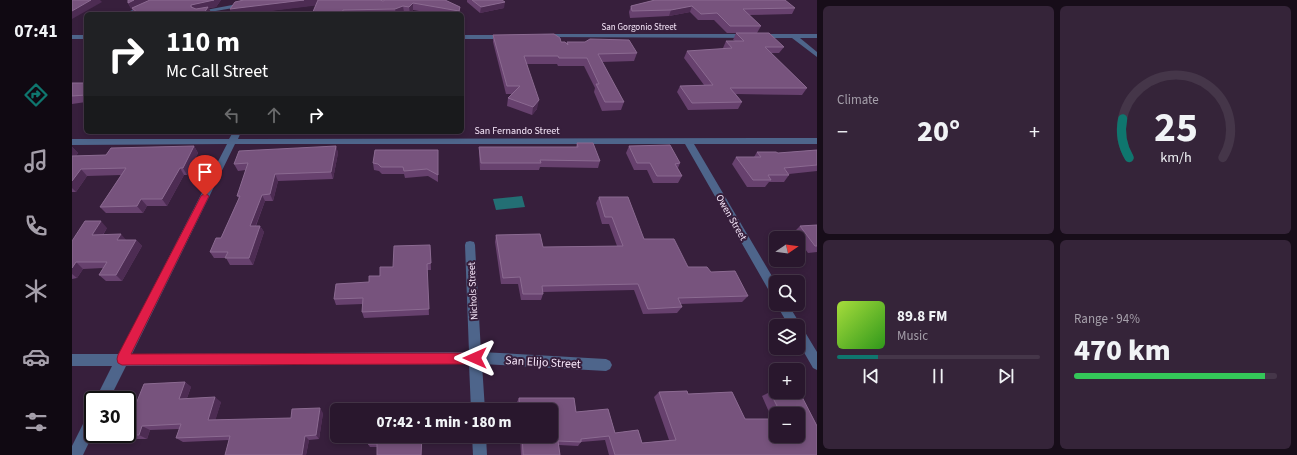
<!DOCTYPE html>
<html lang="en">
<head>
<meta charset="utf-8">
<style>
	:root { --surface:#29172d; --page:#352439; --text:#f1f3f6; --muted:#a59faa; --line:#453649; --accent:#0f766e }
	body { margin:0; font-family:"Source Sans 3",sans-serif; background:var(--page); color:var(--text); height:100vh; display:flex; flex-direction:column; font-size:15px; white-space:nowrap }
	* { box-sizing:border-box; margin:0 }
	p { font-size:13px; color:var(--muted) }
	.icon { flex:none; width:22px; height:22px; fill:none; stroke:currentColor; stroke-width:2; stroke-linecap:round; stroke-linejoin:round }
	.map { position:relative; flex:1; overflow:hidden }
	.details { display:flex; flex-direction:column; gap:6px; padding:6px; background:#170d19; width:480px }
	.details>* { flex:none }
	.banner { position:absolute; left:12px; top:12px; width:380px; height:122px; border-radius:6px; box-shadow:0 2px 6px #0003,0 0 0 1px var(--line); background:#202124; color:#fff; overflow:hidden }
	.needle { width:26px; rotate:77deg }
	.controls { position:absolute; left:697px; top:231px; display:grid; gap:8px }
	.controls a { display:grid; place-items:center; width:36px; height:36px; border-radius:6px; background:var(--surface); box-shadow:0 2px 6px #0003,0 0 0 1px var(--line); font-size:20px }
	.speed { position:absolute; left:12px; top:391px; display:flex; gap:8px; font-size:20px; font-weight:700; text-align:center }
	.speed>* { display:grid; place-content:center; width:52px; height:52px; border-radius:50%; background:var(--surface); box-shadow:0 2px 6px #0003,0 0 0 1px var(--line); line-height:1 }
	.speed .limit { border:2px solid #111; border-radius:6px; background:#fff; color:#111 }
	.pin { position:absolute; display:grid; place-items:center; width:34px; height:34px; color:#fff; margin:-41px -17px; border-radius:50% 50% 50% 0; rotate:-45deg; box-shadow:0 0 4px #0007 }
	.pin .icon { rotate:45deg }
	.me { position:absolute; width:44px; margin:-22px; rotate:270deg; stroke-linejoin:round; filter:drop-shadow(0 0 3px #0008) }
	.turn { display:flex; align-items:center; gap:14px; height:84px; padding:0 16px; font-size:18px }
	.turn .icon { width:52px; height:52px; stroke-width:2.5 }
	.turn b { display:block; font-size:28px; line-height:34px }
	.lanes { display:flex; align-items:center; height:38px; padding:0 16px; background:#0003; justify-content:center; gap:20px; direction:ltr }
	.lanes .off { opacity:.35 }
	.big { font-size:30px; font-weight:800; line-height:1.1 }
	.details .widget { flex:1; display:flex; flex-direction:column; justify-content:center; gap:6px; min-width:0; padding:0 14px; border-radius:6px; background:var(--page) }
	.details .dial { align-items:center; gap:0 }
	.dial svg { height:104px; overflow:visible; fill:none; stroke:var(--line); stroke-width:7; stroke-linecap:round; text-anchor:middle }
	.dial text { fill:var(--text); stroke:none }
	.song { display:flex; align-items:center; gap:12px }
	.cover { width:48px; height:48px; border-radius:6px; background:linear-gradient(135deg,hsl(80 70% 55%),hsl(110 70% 35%)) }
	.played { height:4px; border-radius:2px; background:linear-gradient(90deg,var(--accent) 20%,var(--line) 20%) }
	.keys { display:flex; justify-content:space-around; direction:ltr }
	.heat { display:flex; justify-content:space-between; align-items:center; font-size:22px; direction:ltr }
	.charge { height:6px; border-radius:3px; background:linear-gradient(90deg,#34c759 94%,var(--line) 0) }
	.details .tiles { flex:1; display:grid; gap:6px; grid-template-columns:repeat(2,1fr) }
	.trip { position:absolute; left:258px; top:403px; width:228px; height:40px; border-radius:6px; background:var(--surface); box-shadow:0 2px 6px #0003,0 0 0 1px var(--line); font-weight:800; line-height:40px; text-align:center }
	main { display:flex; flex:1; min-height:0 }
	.tabs { display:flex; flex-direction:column; width:72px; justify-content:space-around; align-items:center; background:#100912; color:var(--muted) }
	.tabs .icon { width:28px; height:28px }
	.tabs .active { color:var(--accent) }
	.tabs b { font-size:18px; color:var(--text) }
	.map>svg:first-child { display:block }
</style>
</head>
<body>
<main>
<nav class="tabs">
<b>07:41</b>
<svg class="icon active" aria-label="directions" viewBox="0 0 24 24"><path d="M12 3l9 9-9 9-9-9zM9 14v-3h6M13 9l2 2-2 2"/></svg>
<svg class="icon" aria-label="music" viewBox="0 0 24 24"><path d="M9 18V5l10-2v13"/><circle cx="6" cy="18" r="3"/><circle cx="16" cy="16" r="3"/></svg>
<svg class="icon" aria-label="phone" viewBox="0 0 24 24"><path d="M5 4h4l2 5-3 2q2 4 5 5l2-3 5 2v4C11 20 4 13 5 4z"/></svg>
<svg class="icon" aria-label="climate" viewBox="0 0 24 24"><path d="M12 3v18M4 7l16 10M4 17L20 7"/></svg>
<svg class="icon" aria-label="car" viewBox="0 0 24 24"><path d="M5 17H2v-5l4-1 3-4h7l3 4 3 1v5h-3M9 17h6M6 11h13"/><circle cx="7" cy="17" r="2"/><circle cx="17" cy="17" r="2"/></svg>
<svg class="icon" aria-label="filters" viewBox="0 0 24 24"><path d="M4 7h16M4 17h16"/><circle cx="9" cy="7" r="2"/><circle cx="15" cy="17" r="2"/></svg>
</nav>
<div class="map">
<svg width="745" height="455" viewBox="0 0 745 455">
	<rect width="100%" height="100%" fill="#371f3c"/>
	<polygon fill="#236f74" points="450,196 453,207 424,210 421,199"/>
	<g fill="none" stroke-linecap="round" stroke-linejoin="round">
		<g fill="#4e658b" fill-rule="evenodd">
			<polygon points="84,0 92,0 59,14 51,14"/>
			<polygon points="171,3 174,5 173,6 126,14 123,12"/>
			<polygon points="472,34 745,34 745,38 728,38 745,52 745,57 720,38 470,37 469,36"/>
			<rect x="0" y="35" width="14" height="4"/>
			<polygon points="390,35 434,35 437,37 434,39 390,39"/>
			<polygon points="161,132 169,132 166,139 745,138 745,144 622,144 704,283 704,298 700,296 613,144 163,144 60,354 397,352 393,245 394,242 398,241 402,242 403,245 409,352 534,359 538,361 540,365 538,369 534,371 410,364 413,410 399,410 397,364 54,366 37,400 23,400 40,366 0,366 0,354 47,354 155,144 0,145 0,139 157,139"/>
			<polygon points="704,304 716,304 745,352 745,370 741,368 726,342 726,326 717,326"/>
			<polygon points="21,412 21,434 11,455 0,455 0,446 16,414"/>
			<polygon points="400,436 414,436 415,455 401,455"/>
		</g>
	</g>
	<g fill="#67416e" fill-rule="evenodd">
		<polygon points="56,0 149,0 144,7 137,8 139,13 138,14 63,14 56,3"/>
		<polygon points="168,0 373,0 388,7 388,14 365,14 341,10 338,14 332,12 328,14 240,14 244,5 173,14 160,14 158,9 168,1"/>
		<polygon points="395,0 430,0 432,8 408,13 395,2"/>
		<polygon points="583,0 723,8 720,14 677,15 689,26 685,33 655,33 642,20 626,20 618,12 597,16 558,18 557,12 559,6"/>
		<polygon points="664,33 712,47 707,53 699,53 735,88 730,95 664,94 670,102 666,109 616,110 605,92 608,86 632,85 612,58 615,51 651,49 651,48 654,41 663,41 661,40"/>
		<polygon points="421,35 489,42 495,44 495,42 565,53 562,61 530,62 552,102 549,110 530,111 522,92 523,88 512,66 486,66 485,64 455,64 465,109 460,115 435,106 436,98 440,94 434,94 421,42"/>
		<polygon points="0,83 14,83 14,102 0,104"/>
		<polygon points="505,143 528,161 526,168 468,167 467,170 408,170 407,154 407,147 504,147"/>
		<polygon points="122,146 126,153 115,175 112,175 95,206 75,206 71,213 34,213 28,207 49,175 15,176 4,192 0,192 0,147 6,153 4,156 34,155"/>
		<polygon points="264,146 266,153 261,179 206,181 201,201 193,201 184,226 188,226 192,232 181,265 158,265 154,258 142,258 138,252 149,238 167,198 165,196 174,170 166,171 162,164"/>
		<polygon points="557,146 608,163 606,168 610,176 606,183 581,183 575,170 562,170 554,153"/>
		<polygon points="366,150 366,182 356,176 333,178 332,174 310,174 307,171 302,170 301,163"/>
		<polygon points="745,150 745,171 717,174 717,175 712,182 697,182 693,187 675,187 660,164 664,157 682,157 685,152 706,153"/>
		<polygon points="527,197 572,239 616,267 639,272 676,296 670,302 608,304 610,307 605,313 571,314 562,290 471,292 471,294 469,300 449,300 446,284 429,284 423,242 424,235 471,247 545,246 537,224 530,224 524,203"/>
		<polygon points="745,225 745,252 736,253 726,239 726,238 725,238 721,233 728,226"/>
		<polygon points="35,228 31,235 53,240 64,240 70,246 50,281 34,281 27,275 31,268 11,269 5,278 0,279 0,241"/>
		<polygon points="358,245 359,270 355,270 357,315 292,318 290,312 291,304 264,305 262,299 297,282"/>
		<polygon points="113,382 119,387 115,398 149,402 143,420 219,418 251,413 247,439 237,440 234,455 153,455 157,440 111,442 104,438 107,429 78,430 75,439 60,439 51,435"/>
		<path d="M615,391L616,394L660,392L673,419H700L690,396L698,392H726L727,391L745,426V455H537L533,440L509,442L506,446L487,445L488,455H449L448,436H479V410H445V402L447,398H502L504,412L536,409L543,433L566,430L570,443L597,440L582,397L587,392ZM704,414H726V436H704Z"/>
		<polygon points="350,436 305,447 298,447 296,444"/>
	</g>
	<g fill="#4d2c53">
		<polygon points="19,0 28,0 30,2 0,19 0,11"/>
		<polygon points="62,0 80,0 59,9 56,3"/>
		<polygon points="142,0 149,0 144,7 137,8 139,13 138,14 120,14 122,11 119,5"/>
		<polygon points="232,0 247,0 248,5 173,14 160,14 158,9"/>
		<polygon points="433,2 432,8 408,13 409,7"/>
		<polygon points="341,3 341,10 338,14 337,7"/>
		<polygon points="331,6 332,12 328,14 324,14 323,9"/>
		<polygon points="620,6 618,12 597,16 599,10"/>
		<polygon points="467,100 465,109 460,115 461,107"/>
		<polygon points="122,146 126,153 115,175 111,168"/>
		<polygon points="264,146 266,153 261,179 259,172"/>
		<polygon points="0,147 6,153 0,162"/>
		<polygon points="108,168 112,175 95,206 90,199"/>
		<polygon points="9,169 15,176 4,192 0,188 0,181"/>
		<polygon points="203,174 206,181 201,201 198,194"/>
		<polygon points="190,195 193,201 181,232 178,226"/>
		<polygon points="69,199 75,206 71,213 65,206"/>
		<polygon points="29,221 35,228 26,242 20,235"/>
		<polygon points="188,226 192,232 181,265 177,258"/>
		<polygon points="49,234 55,241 45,240"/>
		<polygon points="64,240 70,246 50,281 44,275"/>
		<polygon points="4,262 11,269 5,278 0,274 0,268"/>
		<polygon points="113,382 119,387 113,403 107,399"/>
		<polygon points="143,397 149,402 142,425 136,420"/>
		<polygon points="248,408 251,413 247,439 244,435"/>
		<polygon points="70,426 78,430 75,439 67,435"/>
		<polygon points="233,436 237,440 234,455 230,455"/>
		<polygon points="350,436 350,455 349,455"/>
	</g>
	<g fill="#77537d" stroke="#8b6a91">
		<polygon points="0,0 19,0 0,11"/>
		<polygon points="56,0 62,0 56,3"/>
		<polygon points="78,0 142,0 119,5 119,7 124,9 136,7 132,13 120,14 67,14 60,8"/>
		<polygon points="172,0 232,0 158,9 163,2"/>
		<polygon points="246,0 308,0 311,1 313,0 373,0 388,7 387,11 341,3 337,7 331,6 323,9 271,10 270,14 240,14"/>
		<polygon points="400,0 430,0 433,2 409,7"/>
		<polygon points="583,0 713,0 723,8 671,9 689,26 658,26 645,13 629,14 620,6 599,10 560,11 559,6"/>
		<polygon points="664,33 697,33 712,47 693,47 735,88 658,88 670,102 620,103 608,86 641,85 615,51 660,48 654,41 672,41"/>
		<polygon points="482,34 488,38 489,42 493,42 496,45 495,42 513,42 518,39 557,40 565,53 526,54 552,102 533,102 524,84 527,84 515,58 487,58 486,56 452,56 467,100 461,107 436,98 448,86 435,86 421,35"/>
		<polygon points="0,83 14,83 14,95 0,96"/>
		<polygon points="505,143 521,143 528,161 468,160 469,163 409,163 407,147 506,147"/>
		<polygon points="598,145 608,163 603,164 610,176 585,176 578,163 565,163 557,146"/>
		<polygon points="122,146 111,168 108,168 90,199 69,199 65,206 28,207 54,168 9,169 0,181 0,156 34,155 39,148"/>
		<polygon points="264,146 259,172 203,174 198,194 190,195 178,226 188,226 177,258 153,258 156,252 138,252 144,238 149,238 168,196 165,196 176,163 162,164 167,151"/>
		<polygon points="303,150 366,150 366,175 355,169 332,171 331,167 309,167 306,164 301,163"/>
		<polygon points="745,150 745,165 712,168 717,175 696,175 699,180 681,180 664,157 689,157 685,152 704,152 706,153"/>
		<polygon points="527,197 556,197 572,239 602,239 616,267 635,267 639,272 663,271 676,296 606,298 610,307 576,309 566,284 470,286 471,294 451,294 448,277 431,278 424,235 468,234 471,247 551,246 540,217 533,217"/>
		<polygon points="13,221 29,221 20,235 49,234 45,240 64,240 44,275 27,275 35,262 4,262 0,268 0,241"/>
		<polygon points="745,225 745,246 743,246 728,226"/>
		<polygon points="358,245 359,263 355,264 357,309 290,312 291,298 262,299 264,284 297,282 297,276 308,276 308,267 321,267 322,246"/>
		<polygon points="113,382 107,399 143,397 136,420 219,418 220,409 248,408 244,435 233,436 230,455 153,455 158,436 104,438 109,424 70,426 67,435 51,435 52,434 55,434 55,426 72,384"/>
		<polygon points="615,391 616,394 660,392 673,419 704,419 704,436 726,436 726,414 709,414 698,392 726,392 727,391 745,426 745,455 543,455 537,436 509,439 509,442 486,441 488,455 451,455 451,453 450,436 479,436 479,410 448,410 447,398 502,398 504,412 536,409 543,433 566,430 570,443 604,440 587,392"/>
		<polygon points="297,436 350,436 349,455 305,455 305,444 296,444"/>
	</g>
	<polygon fill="#e11d48" stroke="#92132f" points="133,193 137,196 59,354 403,353 407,355 409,358 407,362 403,364 50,365 46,363 45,359 46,355 129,196"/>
	<g text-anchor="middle" stroke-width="4" stroke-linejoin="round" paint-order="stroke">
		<g font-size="9" fill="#f8e8fb" stroke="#371f3c">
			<text x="567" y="30">San Gorgonio Street</text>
		</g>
		<g font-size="10" fill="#f8e8fb" stroke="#371f3c">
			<text x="445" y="134">San Fernando Street</text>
			<text transform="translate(660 217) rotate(60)" y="4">Owen Street</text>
			<text transform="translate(400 291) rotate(-93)" y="4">Nichols Street</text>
		</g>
		<g font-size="12" fill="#f8e8fb" stroke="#371f3c">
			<text transform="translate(471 362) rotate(3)" y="4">San Elijo Street</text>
		</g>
	</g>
</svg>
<div class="controls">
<a><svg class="needle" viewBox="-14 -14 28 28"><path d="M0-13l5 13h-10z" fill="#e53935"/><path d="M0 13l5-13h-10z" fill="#a59faa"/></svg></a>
<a><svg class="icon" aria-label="search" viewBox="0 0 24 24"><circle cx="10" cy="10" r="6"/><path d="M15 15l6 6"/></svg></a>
<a><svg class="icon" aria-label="layers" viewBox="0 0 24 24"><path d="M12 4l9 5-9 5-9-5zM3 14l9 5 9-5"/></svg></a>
<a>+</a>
<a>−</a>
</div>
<div class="speed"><div class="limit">30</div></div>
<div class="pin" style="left:133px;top:196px;background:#d93025"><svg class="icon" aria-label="arrive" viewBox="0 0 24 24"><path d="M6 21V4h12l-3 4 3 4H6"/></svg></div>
<svg class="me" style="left:403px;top:358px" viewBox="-20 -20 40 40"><path d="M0-17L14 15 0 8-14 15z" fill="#e11d48" stroke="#fff" stroke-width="4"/></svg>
<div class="trip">07:42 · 1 min · 180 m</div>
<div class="banner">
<div class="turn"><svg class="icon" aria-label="right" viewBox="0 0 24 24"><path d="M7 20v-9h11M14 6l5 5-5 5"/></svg><div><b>110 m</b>Mc Call Street</div></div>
<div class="lanes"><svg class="icon off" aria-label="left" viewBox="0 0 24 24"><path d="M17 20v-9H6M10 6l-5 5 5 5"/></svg><svg class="icon off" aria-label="ahead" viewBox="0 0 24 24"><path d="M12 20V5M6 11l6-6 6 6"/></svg><svg class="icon" aria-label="right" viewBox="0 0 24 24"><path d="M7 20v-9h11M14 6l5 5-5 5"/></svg></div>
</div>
</div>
<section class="details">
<div class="tiles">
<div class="widget"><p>Climate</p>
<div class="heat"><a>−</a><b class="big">20°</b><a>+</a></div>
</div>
<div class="widget dial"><svg viewBox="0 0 100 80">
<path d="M14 69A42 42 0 1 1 86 69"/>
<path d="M14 69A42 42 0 0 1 9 39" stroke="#0f766e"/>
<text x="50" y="56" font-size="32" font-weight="700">25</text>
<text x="50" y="72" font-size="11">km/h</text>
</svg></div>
<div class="widget">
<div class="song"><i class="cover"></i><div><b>89.8 FM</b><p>Music</p></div></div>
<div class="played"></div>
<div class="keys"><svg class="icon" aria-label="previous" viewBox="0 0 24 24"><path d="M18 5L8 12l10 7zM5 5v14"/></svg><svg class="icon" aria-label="pause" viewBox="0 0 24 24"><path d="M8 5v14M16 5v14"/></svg><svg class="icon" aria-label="next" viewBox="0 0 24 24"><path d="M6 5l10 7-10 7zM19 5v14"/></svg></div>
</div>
<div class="widget"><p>Range · 94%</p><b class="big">470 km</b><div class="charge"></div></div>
</div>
</section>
</main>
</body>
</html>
